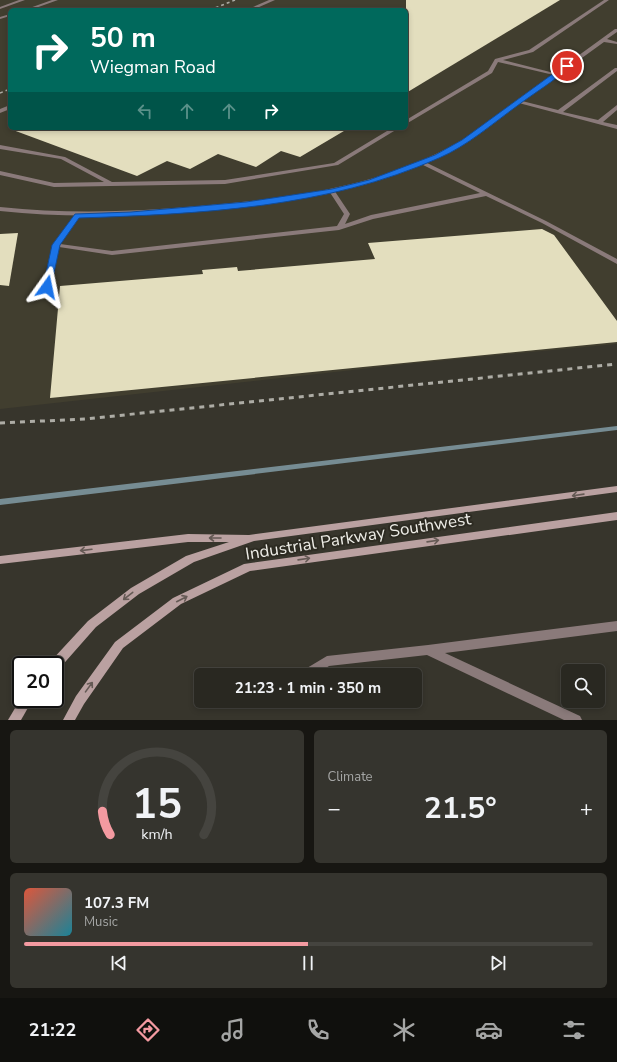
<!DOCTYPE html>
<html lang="en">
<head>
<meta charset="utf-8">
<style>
	:root { --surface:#292821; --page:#35342e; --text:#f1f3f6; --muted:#a5a6a5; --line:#45443f; --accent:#f49aa1 }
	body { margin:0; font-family:"Nunito Sans",sans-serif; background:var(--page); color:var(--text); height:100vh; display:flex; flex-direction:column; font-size:15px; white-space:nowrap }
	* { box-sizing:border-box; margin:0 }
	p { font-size:13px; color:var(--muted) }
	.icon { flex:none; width:22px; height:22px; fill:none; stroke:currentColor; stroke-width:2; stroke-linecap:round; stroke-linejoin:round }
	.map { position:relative; height:720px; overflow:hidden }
	.panel { display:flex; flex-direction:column; gap:10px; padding:10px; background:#171612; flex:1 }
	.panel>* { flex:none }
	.hud { position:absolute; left:8px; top:8px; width:400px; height:122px; border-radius:6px; box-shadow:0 2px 6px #0003,0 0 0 1px var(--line); background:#00695c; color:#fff; overflow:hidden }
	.controls { position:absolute; left:561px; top:664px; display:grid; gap:8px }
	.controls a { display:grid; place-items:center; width:44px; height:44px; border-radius:6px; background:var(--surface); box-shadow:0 2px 6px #0003,0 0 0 1px var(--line); font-size:20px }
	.speed { position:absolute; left:12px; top:656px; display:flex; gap:8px; font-size:20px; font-weight:700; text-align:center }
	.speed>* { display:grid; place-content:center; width:52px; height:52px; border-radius:50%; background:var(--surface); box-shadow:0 2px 6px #0003,0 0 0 1px var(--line); line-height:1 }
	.speed .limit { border:2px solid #111; border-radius:6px; background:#fff; color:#111 }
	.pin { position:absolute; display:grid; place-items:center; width:34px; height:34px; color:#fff; margin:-17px; border:2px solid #fff; border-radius:50%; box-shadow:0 1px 4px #0007 }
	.me { position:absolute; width:44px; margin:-22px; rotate:12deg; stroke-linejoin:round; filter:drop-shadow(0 0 3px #0008) }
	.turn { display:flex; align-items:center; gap:14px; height:84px; padding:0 16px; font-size:18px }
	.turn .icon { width:52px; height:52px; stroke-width:2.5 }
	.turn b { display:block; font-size:28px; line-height:34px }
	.lanes { display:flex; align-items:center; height:38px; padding:0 16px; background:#0003; justify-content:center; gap:20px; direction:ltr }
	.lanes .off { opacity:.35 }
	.big { font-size:30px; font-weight:700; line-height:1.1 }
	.panel .widget { flex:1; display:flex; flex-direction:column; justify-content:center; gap:6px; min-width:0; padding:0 14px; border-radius:6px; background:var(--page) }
	.panel .dial { align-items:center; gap:0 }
	.dial svg { height:104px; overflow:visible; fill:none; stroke:var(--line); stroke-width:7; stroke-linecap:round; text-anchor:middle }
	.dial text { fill:var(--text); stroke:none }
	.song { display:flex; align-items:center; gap:12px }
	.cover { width:48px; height:48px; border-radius:6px; background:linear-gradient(135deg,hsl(10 70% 55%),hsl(190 70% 35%)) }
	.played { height:4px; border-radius:2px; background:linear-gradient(90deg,var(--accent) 50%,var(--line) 50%) }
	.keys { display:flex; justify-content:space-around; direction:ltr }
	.heat { display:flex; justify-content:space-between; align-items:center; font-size:22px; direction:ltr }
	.panel .tiles { flex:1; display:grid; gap:10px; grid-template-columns:1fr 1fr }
	.widget:last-child { grid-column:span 2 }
	.trip { position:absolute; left:194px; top:668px; width:228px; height:40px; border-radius:6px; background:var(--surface); box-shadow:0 2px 6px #0003,0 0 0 1px var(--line); font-weight:700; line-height:40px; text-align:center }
	.tab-bar { display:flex; height:64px; justify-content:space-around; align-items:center; background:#10100d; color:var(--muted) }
	.tab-bar .icon { width:28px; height:28px }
	.tab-bar .selected { color:var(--accent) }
	.tab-bar b { font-size:18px; color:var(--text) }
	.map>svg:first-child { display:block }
</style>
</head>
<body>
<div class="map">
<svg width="617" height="720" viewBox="0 0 617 720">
	<rect width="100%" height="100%" fill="#37352c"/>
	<path fill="#413e2f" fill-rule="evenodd" d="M0,0H617V344L416,363L0,409ZM10,10H406V128H10Z"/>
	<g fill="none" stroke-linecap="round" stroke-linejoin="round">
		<polygon fill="#768c93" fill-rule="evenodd" points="617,426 617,430 0,505 0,499"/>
	</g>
	<g fill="#e3debe">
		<polygon points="406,0 560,0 406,93"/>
		<polygon points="13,128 349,128 300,157 281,151 256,167 218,154 190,169 167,161 137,176 13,130"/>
		<polygon points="542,229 554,235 617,321 617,342 50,398 60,286 203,274 202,270 237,267 238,271 375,259 368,243"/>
		<polygon points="18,233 9,286 0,285 0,234"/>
	</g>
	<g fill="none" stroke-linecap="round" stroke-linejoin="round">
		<g fill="#8a7a7a" fill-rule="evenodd">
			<polygon points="19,0 25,0 0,9 0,7"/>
			<polygon points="52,0 58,0 30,10 24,10"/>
			<polygon points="269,0 275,0 252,10 246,10"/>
			<polygon points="604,0 609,0 533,52 503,60 558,74 558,76 498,62 492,73 406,124 406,120 488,71 495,59 529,50"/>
			<polygon points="10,14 10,16 0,19 0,17"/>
			<polygon points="615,68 617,68 617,71 563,112 598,120 617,105 617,110 603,122 617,125 617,129 515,102 518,100 558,110"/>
			<polygon points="10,105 10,109 0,113 0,109"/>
			<polygon points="392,128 399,128 338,165 225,184 54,187 0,175 0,171 54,183 104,182 61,159 0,149 0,145 65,157 112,182 225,180 334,163"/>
			<polygon points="423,161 546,221 617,259 617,264 542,223 486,196 373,219 339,230 112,255 59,247 51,287 47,289 43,287 53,245 75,214 77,213 80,215 60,244 112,251 337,226 344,214 329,191 332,189 334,190 350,214 345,224 371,215 480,193 421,164 420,163"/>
			<polygon points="617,621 617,631 445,653 580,716 582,720 564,720 427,655 329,666 315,675 300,675 302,671 327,656 428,645"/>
		</g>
		<path fill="#8a7a7a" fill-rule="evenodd" d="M615,29H617V32L607,39L617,42V44L604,42C572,65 541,88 509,111C495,121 480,134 464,143C383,189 290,203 198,210C132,216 66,218 0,211V207C67,214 133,212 199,206C288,199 383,187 462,140C480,129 496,115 513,103C547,78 581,54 615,29Z"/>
		<g fill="#baa1a1" fill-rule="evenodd">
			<polygon points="617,486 617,492 254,541 194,562 139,594 96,627 59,669 55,670 55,665 49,665 51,661 88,621 131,588 186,556 229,542 188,542 0,564 0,556 188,534 249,535"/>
			<polygon points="617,512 617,520 250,571 181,604 123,648 84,704 75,720 63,720 76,696 115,642 173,598 244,564"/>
			<polygon points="21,698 33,699 21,720 8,720"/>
		</g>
		<g stroke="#adaca5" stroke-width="1.5" stroke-dasharray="3 3" stroke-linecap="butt">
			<polyline points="210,10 235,0"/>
			<polyline points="0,93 10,89"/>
		</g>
		<polyline stroke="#adaca5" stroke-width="3" stroke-dasharray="5 5" stroke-linecap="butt" points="0,423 85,419 617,364"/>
	</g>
	<defs><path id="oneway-shaft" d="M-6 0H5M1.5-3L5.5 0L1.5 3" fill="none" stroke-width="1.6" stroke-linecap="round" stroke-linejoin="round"/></defs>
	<g stroke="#655a55">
		<use href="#oneway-shaft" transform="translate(578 495) rotate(172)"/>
		<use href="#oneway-shaft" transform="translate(215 538) rotate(180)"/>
		<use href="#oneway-shaft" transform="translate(433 541) rotate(-8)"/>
		<use href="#oneway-shaft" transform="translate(86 550) rotate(173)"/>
		<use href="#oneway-shaft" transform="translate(304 559) rotate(-8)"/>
		<use href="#oneway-shaft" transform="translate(128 596) rotate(142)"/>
		<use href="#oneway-shaft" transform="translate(182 599) rotate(-27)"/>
		<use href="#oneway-shaft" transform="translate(89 687) rotate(-54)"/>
	</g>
	<path fill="#1a73e8" stroke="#114b97" d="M565,65L570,66C555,81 534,93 517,106C492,124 467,146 439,158C327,208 200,214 79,218L60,245L51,287L47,290L43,287L52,245L75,214L131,212L246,202L332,189L369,180L435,155L462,140Z"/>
	<g text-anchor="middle" stroke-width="4" stroke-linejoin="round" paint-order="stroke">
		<g font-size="17" fill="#edece6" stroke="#2d2b22">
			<text transform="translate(358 536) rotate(-9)" y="6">Industrial Parkway Southwest</text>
		</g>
	</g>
</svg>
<div class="controls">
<a><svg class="icon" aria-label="search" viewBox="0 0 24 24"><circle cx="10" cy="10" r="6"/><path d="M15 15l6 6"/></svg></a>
</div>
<div class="speed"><div class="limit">20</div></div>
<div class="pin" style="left:567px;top:66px;background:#d93025"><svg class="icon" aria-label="arrive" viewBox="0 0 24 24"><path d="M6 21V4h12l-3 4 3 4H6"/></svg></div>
<svg class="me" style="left:47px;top:287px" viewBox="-20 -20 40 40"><path d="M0-17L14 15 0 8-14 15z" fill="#1a73e8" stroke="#fff" stroke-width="4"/></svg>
<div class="trip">21:23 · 1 min · 350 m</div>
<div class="hud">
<div class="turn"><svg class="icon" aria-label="right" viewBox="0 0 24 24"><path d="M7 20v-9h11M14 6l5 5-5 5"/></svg><div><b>50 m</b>Wiegman Road</div></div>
<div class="lanes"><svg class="icon off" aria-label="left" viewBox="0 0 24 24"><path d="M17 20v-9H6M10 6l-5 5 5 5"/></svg><svg class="icon off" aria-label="ahead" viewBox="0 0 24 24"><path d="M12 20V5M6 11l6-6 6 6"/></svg><svg class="icon off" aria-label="ahead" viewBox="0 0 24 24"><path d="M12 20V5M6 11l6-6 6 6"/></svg><svg class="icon" aria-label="right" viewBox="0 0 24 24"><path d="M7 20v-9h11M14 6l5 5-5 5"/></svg></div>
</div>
</div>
<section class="panel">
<div class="tiles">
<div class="widget dial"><svg viewBox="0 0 100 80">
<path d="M14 69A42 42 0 1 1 86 69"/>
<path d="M14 69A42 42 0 0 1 8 51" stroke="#f49aa1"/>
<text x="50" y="56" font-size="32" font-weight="700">15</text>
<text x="50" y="72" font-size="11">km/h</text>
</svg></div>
<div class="widget"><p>Climate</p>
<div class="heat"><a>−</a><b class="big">21.5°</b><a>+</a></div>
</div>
<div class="widget">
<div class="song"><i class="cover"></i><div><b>107.3 FM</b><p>Music</p></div></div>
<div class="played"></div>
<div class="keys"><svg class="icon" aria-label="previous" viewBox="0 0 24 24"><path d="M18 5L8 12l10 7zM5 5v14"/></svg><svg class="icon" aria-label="pause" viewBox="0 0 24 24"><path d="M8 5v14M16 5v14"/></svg><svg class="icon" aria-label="next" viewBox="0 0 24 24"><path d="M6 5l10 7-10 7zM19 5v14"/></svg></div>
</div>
</div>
</section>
<nav class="tab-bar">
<b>21:22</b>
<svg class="icon selected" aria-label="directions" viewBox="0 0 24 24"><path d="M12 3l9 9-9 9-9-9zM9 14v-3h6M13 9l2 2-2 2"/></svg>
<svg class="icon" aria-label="music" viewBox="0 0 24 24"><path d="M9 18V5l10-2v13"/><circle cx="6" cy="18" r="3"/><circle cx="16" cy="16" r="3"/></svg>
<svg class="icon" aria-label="phone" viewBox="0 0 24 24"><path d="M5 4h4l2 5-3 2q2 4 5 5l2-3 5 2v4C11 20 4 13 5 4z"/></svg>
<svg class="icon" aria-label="climate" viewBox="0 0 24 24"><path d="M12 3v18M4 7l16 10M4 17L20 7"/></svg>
<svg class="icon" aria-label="car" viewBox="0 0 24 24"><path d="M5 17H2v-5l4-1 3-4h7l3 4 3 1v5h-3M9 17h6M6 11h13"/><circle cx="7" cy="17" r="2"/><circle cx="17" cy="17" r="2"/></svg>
<svg class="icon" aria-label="filters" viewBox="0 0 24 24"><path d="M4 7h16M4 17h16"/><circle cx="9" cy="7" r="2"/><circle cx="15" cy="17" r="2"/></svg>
</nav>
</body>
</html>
